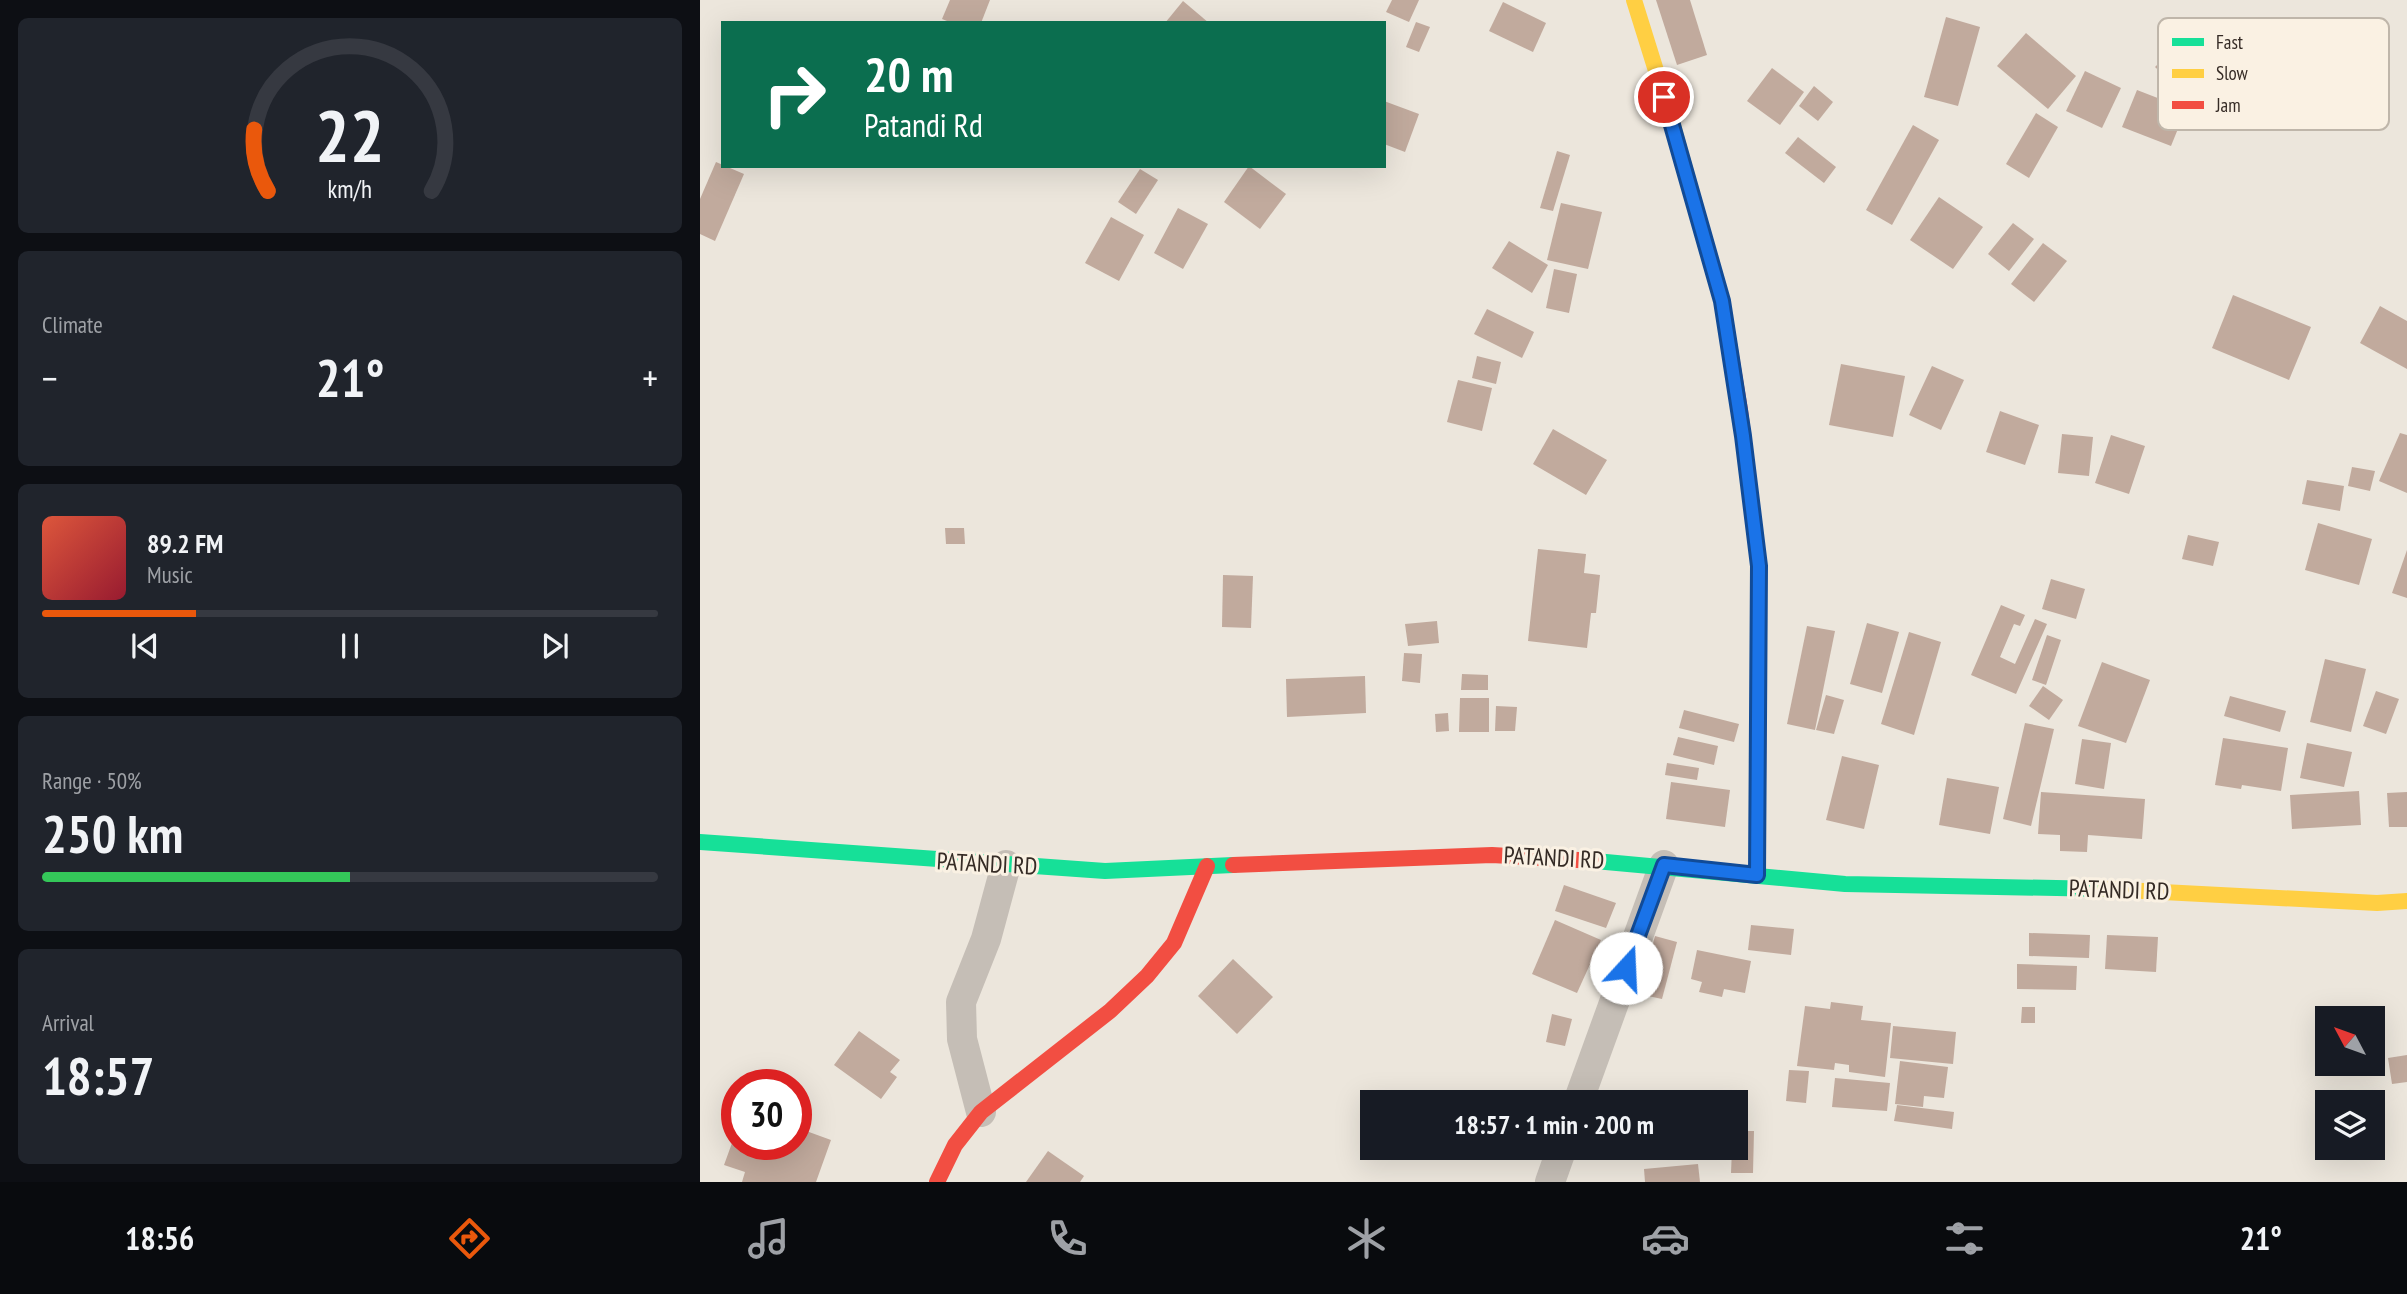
<!DOCTYPE html>
<html lang="en">
<head>
<meta charset="utf-8">
<style>
	:root { --surface:#171b24; --page:#20242c; --text:#f1f3f6; --muted:#9ea1a6; --line:#363941; --accent:#ea580c }
	body { margin:0; font-family:"PT Sans Narrow",sans-serif; background:var(--page); color:var(--text); height:100vh; display:flex; flex-direction:column; font-size:26px; white-space:nowrap }
	* { box-sizing:border-box; margin:0 }
	p { font-size:23px; color:var(--muted) }
	.icon { flex:none; width:38px; height:38px; fill:none; stroke:currentColor; stroke-width:2; stroke-linecap:round; stroke-linejoin:round }
	.map { position:relative; flex:1; overflow:hidden }
	.drawer { display:flex; flex-direction:column; gap:18px; padding:18px; background:#0d0f14; width:700px }
	.drawer>* { flex:none }
	.top-card { position:absolute; left:21px; top:21px; width:665px; height:147px; border-radius:0px; box-shadow:0 7px 28px #0002; background:#0b6e4f; color:#fff; overflow:hidden }
	.needle { width:46px; rotate:311deg }
	.fabs { position:absolute; left:1615px; top:1006px; display:grid; gap:14px }
	.fabs a { display:grid; place-items:center; width:70px; height:70px; border-radius:0px; background:var(--surface); box-shadow:0 7px 28px #0002; font-size:35px }
	.speed { position:absolute; left:21px; top:1069px; display:flex; gap:14px; font-size:35px; font-weight:700; text-align:center }
	.speed>* { display:grid; place-content:center; width:91px; height:91px; border-radius:50%; background:var(--surface); box-shadow:0 7px 28px #0002; line-height:1 }
	.speed .limit { border:10px solid #d22; background:#fff; color:#111 }
	.pin { position:absolute; display:grid; place-items:center; width:60px; height:60px; color:#fff; margin:-30px; border:4px solid #fff; border-radius:50%; box-shadow:0 2px 7px #0007 }
	.me { position:absolute; width:77px; margin:-38px; rotate:20deg; stroke-linejoin:round; filter:drop-shadow(0 0 5px #0008) }
	.turn { display:flex; align-items:center; gap:24px; height:147px; padding:0 28px; font-size:32px }
	.turn .icon { width:91px; height:91px; stroke-width:2.5 }
	.turn b { display:block; font-size:49px; line-height:60px }
	.big { font-size:52px; font-weight:600; line-height:1.1 }
	.drawer .card { flex:1; display:flex; flex-direction:column; justify-content:center; gap:10px; min-width:0; padding:0 24px; border-radius:10px; background:var(--page) }
	.drawer .dial { align-items:center; gap:0 }
	.dial svg { height:182px; overflow:visible; fill:none; stroke:var(--line); stroke-width:7; stroke-linecap:round; text-anchor:middle }
	.dial text { fill:var(--text); stroke:none }
	.song { display:flex; align-items:center; gap:21px }
	.cover { width:84px; height:84px; border-radius:10px; background:linear-gradient(135deg,hsl(10 70% 55%),hsl(350 70% 35%)) }
	.played { height:7px; border-radius:4px; background:linear-gradient(90deg,var(--accent) 25%,var(--line) 25%) }
	.keys { display:flex; justify-content:space-around; direction:ltr }
	.heat { display:flex; justify-content:space-between; align-items:center; font-size:38px; direction:ltr }
	.charge { height:10px; border-radius:5px; background:linear-gradient(90deg,#34c759 50%,var(--line) 0) }
	.trip { position:absolute; left:660px; top:1090px; width:388px; height:70px; border-radius:0px; background:var(--surface); box-shadow:0 7px 28px #0002; font-weight:600; line-height:70px; text-align:center }
	.dock { display:flex; height:112px; justify-content:space-around; align-items:center; background:#090b0e; color:var(--muted) }
	.dock .icon { width:49px; height:49px }
	.dock .active { color:var(--accent) }
	.dock b { font-size:32px; color:var(--text) }
	main { display:flex; flex:1; min-height:0 }
	.map>svg:first-child { display:block }
</style>
</head>
<body>
<main>
<section class="drawer">
<div class="card dial"><svg viewBox="0 0 100 80">
<path d="M14 69A42 42 0 1 1 86 69"/>
<path d="M14 69A42 42 0 0 1 8 42" stroke="#ea580c"/>
<text x="50" y="56" font-size="32" font-weight="700">22</text>
<text x="50" y="72" font-size="11">km/h</text>
</svg></div>
<div class="card"><p>Climate</p>
<div class="heat"><a>−</a><b class="big">21°</b><a>+</a></div>
</div>
<div class="card">
<div class="song"><i class="cover"></i><div><b>89.2 FM</b><p>Music</p></div></div>
<div class="played"></div>
<div class="keys"><svg class="icon" aria-label="previous" viewBox="0 0 24 24"><path d="M18 5L8 12l10 7zM5 5v14"/></svg><svg class="icon" aria-label="pause" viewBox="0 0 24 24"><path d="M8 5v14M16 5v14"/></svg><svg class="icon" aria-label="next" viewBox="0 0 24 24"><path d="M6 5l10 7-10 7zM19 5v14"/></svg></div>
</div>
<div class="card"><p>Range · 50%</p><b class="big">250 km</b><div class="charge"></div></div>
<div class="card"><p>Arrival</p><b class="big">18:57</b></div>
</section>
<div class="map">
<svg width="1707" height="1182" viewBox="0 0 1707 1182">
	<rect width="100%" height="100%" fill="#ece6dc"/>
	<g fill="#c1aa9d">
		<polygon points="250,0 290,0 281,23 252,23 242,19"/>
		<polygon points="692,0 719,0 709,22 686,12"/>
		<polygon points="956,0 990,0 1007,55 977,65"/>
		<polygon points="483,1 509,23 465,23"/>
		<polygon points="803,2 846,23 833,52 789,31"/>
		<polygon points="1246,17 1280,27 1258,106 1224,97"/>
		<polygon points="716,22 730,27 719,52 706,47"/>
		<polygon points="1326,33 1376,76 1348,109 1297,66"/>
		<polygon points="1473,49 1506,80 1489,99 1455,67"/>
		<polygon points="1072,68 1104,92 1080,125 1047,101"/>
		<polygon points="1385,71 1421,88 1402,128 1366,111"/>
		<polygon points="1114,86 1133,102 1118,121 1099,106"/>
		<polygon points="1437,90 1486,109 1471,146 1422,127"/>
		<polygon points="684,101 719,114 705,152 684,144"/>
		<polygon points="1336,113 1358,127 1329,178 1306,164"/>
		<polygon points="1213,125 1239,140 1192,225 1166,210"/>
		<polygon points="1098,137 1136,167 1124,183 1085,153"/>
		<polygon points="857,151 870,155 853,211 840,208"/>
		<polygon points="16,162 44,174 15,241 0,234 0,199"/>
		<polygon points="549,166 586,194 560,229 524,202"/>
		<polygon points="440,169 458,180 436,214 418,202"/>
		<polygon points="1239,197 1283,227 1253,269 1210,240"/>
		<polygon points="861,203 902,212 888,269 847,260"/>
		<polygon points="478,208 508,224 483,269 454,253"/>
		<polygon points="411,217 444,235 419,281 385,263"/>
		<polygon points="1313,223 1334,239 1309,271 1288,254"/>
		<polygon points="809,241 848,265 832,293 792,268"/>
		<polygon points="1343,243 1367,261 1334,302 1311,284"/>
		<polygon points="854,269 877,274 869,313 846,308"/>
		<polygon points="1533,295 1611,327 1589,380 1512,348"/>
		<polygon points="1680,306 1707,321 1707,369 1660,343"/>
		<polygon points="787,309 834,332 822,358 774,334"/>
		<polygon points="777,356 801,362 796,384 772,378"/>
		<polygon points="1141,364 1205,376 1193,437 1129,425"/>
		<polygon points="1232,366 1264,380 1241,430 1209,415"/>
		<polygon points="758,380 792,388 782,431 747,422"/>
		<polygon points="1300,411 1339,425 1325,465 1286,452"/>
		<polygon points="853,429 907,460 886,495 833,464"/>
		<polygon points="1700,433 1707,435 1707,493 1679,481"/>
		<polygon points="1362,434 1393,437 1389,476 1358,473"/>
		<polygon points="1411,435 1445,446 1429,494 1395,483"/>
		<polygon points="1652,467 1675,471 1670,491 1648,486"/>
		<polygon points="1607,480 1644,486 1640,511 1602,504"/>
		<polygon points="1618,523 1672,539 1659,585 1605,570"/>
		<polygon points="245,528 264,528 265,544 246,544"/>
		<polygon points="1488,535 1519,542 1513,566 1482,559"/>
		<polygon points="838,549 886,554 884,573 900,575 896,613 891,613 887,648 828,641"/>
		<polygon points="1707,550 1707,598 1692,593"/>
		<polygon points="523,575 553,576 551,628 522,627"/>
		<polygon points="1351,579 1385,589 1376,619 1342,609"/>
		<polygon points="1301,605 1325,615 1320,626 1314,624 1300,657 1315,664 1335,619 1347,624 1316,694 1271,675"/>
		<polygon points="737,621 739,643 708,646 705,624"/>
		<polygon points="1167,623 1199,632 1182,693 1150,684"/>
		<polygon points="1107,626 1135,631 1115,730 1087,724"/>
		<polygon points="1209,632 1241,642 1214,735 1181,724"/>
		<polygon points="1347,635 1361,640 1346,685 1332,680"/>
		<polygon points="704,653 722,654 720,683 702,681"/>
		<polygon points="1625,659 1666,669 1651,732 1610,722"/>
		<polygon points="1402,662 1450,680 1426,743 1378,726"/>
		<polygon points="762,674 788,675 788,690 761,690"/>
		<polygon points="665,676 666,713 587,717 586,679"/>
		<polygon points="1343,686 1363,700 1349,720 1329,706"/>
		<polygon points="1676,691 1699,699 1686,734 1663,726"/>
		<polygon points="1126,695 1144,700 1134,734 1116,730"/>
		<polygon points="1530,696 1586,711 1580,732 1524,716"/>
		<polygon points="760,698 789,698 789,732 759,732"/>
		<polygon points="796,706 817,707 815,731 795,731"/>
		<polygon points="984,710 1039,724 1034,742 979,728"/>
		<polygon points="748,713 749,731 736,732 735,714"/>
		<polygon points="1325,723 1354,729 1331,826 1303,819"/>
		<polygon points="978,737 1018,746 1014,765 973,755"/>
		<polygon points="1523,738 1588,748 1581,791 1542,785 1541,789 1515,785"/>
		<polygon points="1382,739 1411,743 1404,789 1375,784"/>
		<polygon points="1607,743 1652,752 1644,787 1600,778"/>
		<polygon points="1142,756 1179,765 1164,829 1126,820"/>
		<polygon points="967,763 999,768 997,780 965,775"/>
		<polygon points="1247,778 1299,787 1290,834 1239,825"/>
		<polygon points="971,782 1030,790 1025,827 966,819"/>
		<polygon points="1659,791 1661,825 1592,829 1590,795"/>
		<polygon points="1341,792 1445,799 1442,839 1388,835 1387,852 1360,851 1360,835 1338,834"/>
		<polygon points="1707,792 1707,827 1689,827 1687,793"/>
		<polygon points="864,885 916,903 906,928 855,911"/>
		<polygon points="855,920 901,940 877,993 832,974"/>
		<polygon points="1051,925 1094,929 1091,955 1048,950"/>
		<polygon points="1329,933 1390,935 1389,958 1329,956"/>
		<polygon points="1407,935 1458,937 1456,972 1405,969"/>
		<polygon points="955,936 977,942 962,999 939,994"/>
		<polygon points="997,950 1051,961 1045,993 1024,989 1022,997 999,992 1002,982 991,979"/>
		<polygon points="533,959 573,997 537,1034 498,996"/>
		<polygon points="1317,964 1377,966 1376,990 1317,989"/>
		<polygon points="1131,1002 1163,1006 1161,1020 1191,1023 1185,1077 1149,1072 1149,1065 1135,1063 1134,1070 1097,1066 1105,1006 1130,1009"/>
		<polygon points="1322,1007 1335,1007 1335,1023 1321,1023"/>
		<polygon points="852,1014 872,1019 865,1046 846,1042"/>
		<polygon points="1193,1026 1256,1032 1253,1064 1190,1058"/>
		<polygon points="159,1031 200,1060 190,1072 197,1077 181,1099 134,1065"/>
		<polygon points="1707,1055 1707,1082 1692,1084 1688,1058"/>
		<polygon points="1200,1061 1248,1067 1244,1098 1224,1096 1223,1107 1195,1104"/>
		<polygon points="1089,1070 1109,1071 1106,1103 1086,1101"/>
		<polygon points="1135,1078 1190,1083 1187,1111 1132,1107"/>
		<polygon points="1197,1105 1254,1112 1252,1129 1194,1121"/>
		<polygon points="98,1128 131,1140 116,1182 42,1182 45,1172 24,1165 36,1132 37,1144 82,1144 91,1148 93,1144 96,1144"/>
		<polygon points="1036,1131 1054,1131 1053,1173 1031,1173 1032,1148 1036,1148"/>
		<polygon points="348,1151 384,1176 380,1182 326,1182"/>
		<polygon points="998,1164 1000,1182 945,1182 944,1169"/>
	</g>
	<g fill="none" stroke-linecap="round" stroke-linejoin="round">
		<g stroke="#c5beb6" stroke-width="30">
			<polyline points="878,1102 964,865"/>
			<polyline points="281,1112 262,1039 261,1002 286,939 306,865"/>
			<polyline points="850,1182 862,1148"/>
		</g>
		<g stroke="#16e098" stroke-width="16">
			<polyline points="0,842 405,871 533,865"/>
			<polyline points="895,861 1145,884 1405,889"/>
			<polyline points="1057,875 1058,785"/>
		</g>
		<g stroke="#ffcf43" stroke-width="16">
			<polyline points="934,0 972,122 1010,259"/>
			<polyline points="1405,889 1677,903 1707,901"/>
		</g>
		<g stroke="#f24e42" stroke-width="16">
			<polyline points="1010,259 1022,301 1040,410 1059,566 1058,785"/>
			<polyline points="533,865 792,855 895,861"/>
			<polyline points="237,1182 255,1145 281,1112 410,1011 447,976 474,943 507,866"/>
		</g>
	</g>
	<g fill="none" stroke-linecap="round" stroke-linejoin="round">
		<g stroke="#114b97" stroke-width="18">
			<polyline id="route" points="926,968 964,865 1057,875 1059,566 1043,436 1022,301 964,97"/>
		</g>
		<use href="#route" stroke="#1a73e8" stroke-width="12"/>
	</g>
	<g text-anchor="middle" stroke-width="6" stroke-linejoin="round" paint-order="stroke">
		<g font-size="24" fill="#352b25" stroke="#faf1e3">
			<text transform="translate(854 858) rotate(3)" y="8">PATANDI RD</text>
			<text transform="translate(287 864) rotate(3)" y="8">PATANDI RD</text>
			<text transform="translate(1419 890) rotate(2)" y="8">PATANDI RD</text>
		</g>
	</g>
	<rect x="1458" y="18" width="231" height="112" rx="10" fill="#faf1e3" stroke="#bfb6aa" stroke-width="2"/>
	<rect x="1472" y="38" width="32" height="8" fill="#16e098"/>
	<rect x="1472" y="69" width="32" height="9" fill="#ffcf43"/>
	<rect x="1472" y="101" width="32" height="8" fill="#f24e42"/>
	<g font-size="19" fill="#352b25">
		<text x="1516" y="49">Fast</text>
		<text x="1516" y="80">Slow</text>
		<text x="1516" y="112">Jam</text>
	</g>
</svg>
<div class="fabs">
<a><svg class="needle" viewBox="-14 -14 28 28"><path d="M0-13l5 13h-10z" fill="#e53935"/><path d="M0 13l5-13h-10z" fill="#9ea1a6"/></svg></a>
<a><svg class="icon" aria-label="layers" viewBox="0 0 24 24"><path d="M12 4l9 5-9 5-9-5zM3 14l9 5 9-5"/></svg></a>
</div>
<div class="speed"><div class="limit">30</div></div>
<div class="pin" style="left:964px;top:97px;background:#d93025"><svg class="icon" aria-label="arrive" viewBox="0 0 24 24"><path d="M6 21V4h12l-3 4 3 4H6"/></svg></div>
<svg class="me" style="left:926px;top:968px" viewBox="-20 -20 40 40"><circle r="19" fill="#fff"/><path d="M0-13L10 11 0 6-10 11z" fill="#1a73e8"/></svg>
<div class="trip">18:57 · 1 min · 200 m</div>
<div class="top-card">
<div class="turn"><svg class="icon" aria-label="right" viewBox="0 0 24 24"><path d="M7 20v-9h11M14 6l5 5-5 5"/></svg><div><b>20 m</b>Patandi Rd</div></div>
</div>
</div>
</main>
<nav class="dock">
<b>18:56</b>
<svg class="icon active" aria-label="directions" viewBox="0 0 24 24"><path d="M12 3l9 9-9 9-9-9zM9 14v-3h6M13 9l2 2-2 2"/></svg>
<svg class="icon" aria-label="music" viewBox="0 0 24 24"><path d="M9 18V5l10-2v13"/><circle cx="6" cy="18" r="3"/><circle cx="16" cy="16" r="3"/></svg>
<svg class="icon" aria-label="phone" viewBox="0 0 24 24"><path d="M5 4h4l2 5-3 2q2 4 5 5l2-3 5 2v4C11 20 4 13 5 4z"/></svg>
<svg class="icon" aria-label="climate" viewBox="0 0 24 24"><path d="M12 3v18M4 7l16 10M4 17L20 7"/></svg>
<svg class="icon" aria-label="car" viewBox="0 0 24 24"><path d="M5 17H2v-5l4-1 3-4h7l3 4 3 1v5h-3M9 17h6M6 11h13"/><circle cx="7" cy="17" r="2"/><circle cx="17" cy="17" r="2"/></svg>
<svg class="icon" aria-label="filters" viewBox="0 0 24 24"><path d="M4 7h16M4 17h16"/><circle cx="9" cy="7" r="2"/><circle cx="15" cy="17" r="2"/></svg>
<b>21°</b>
</nav>
</body>
</html>
